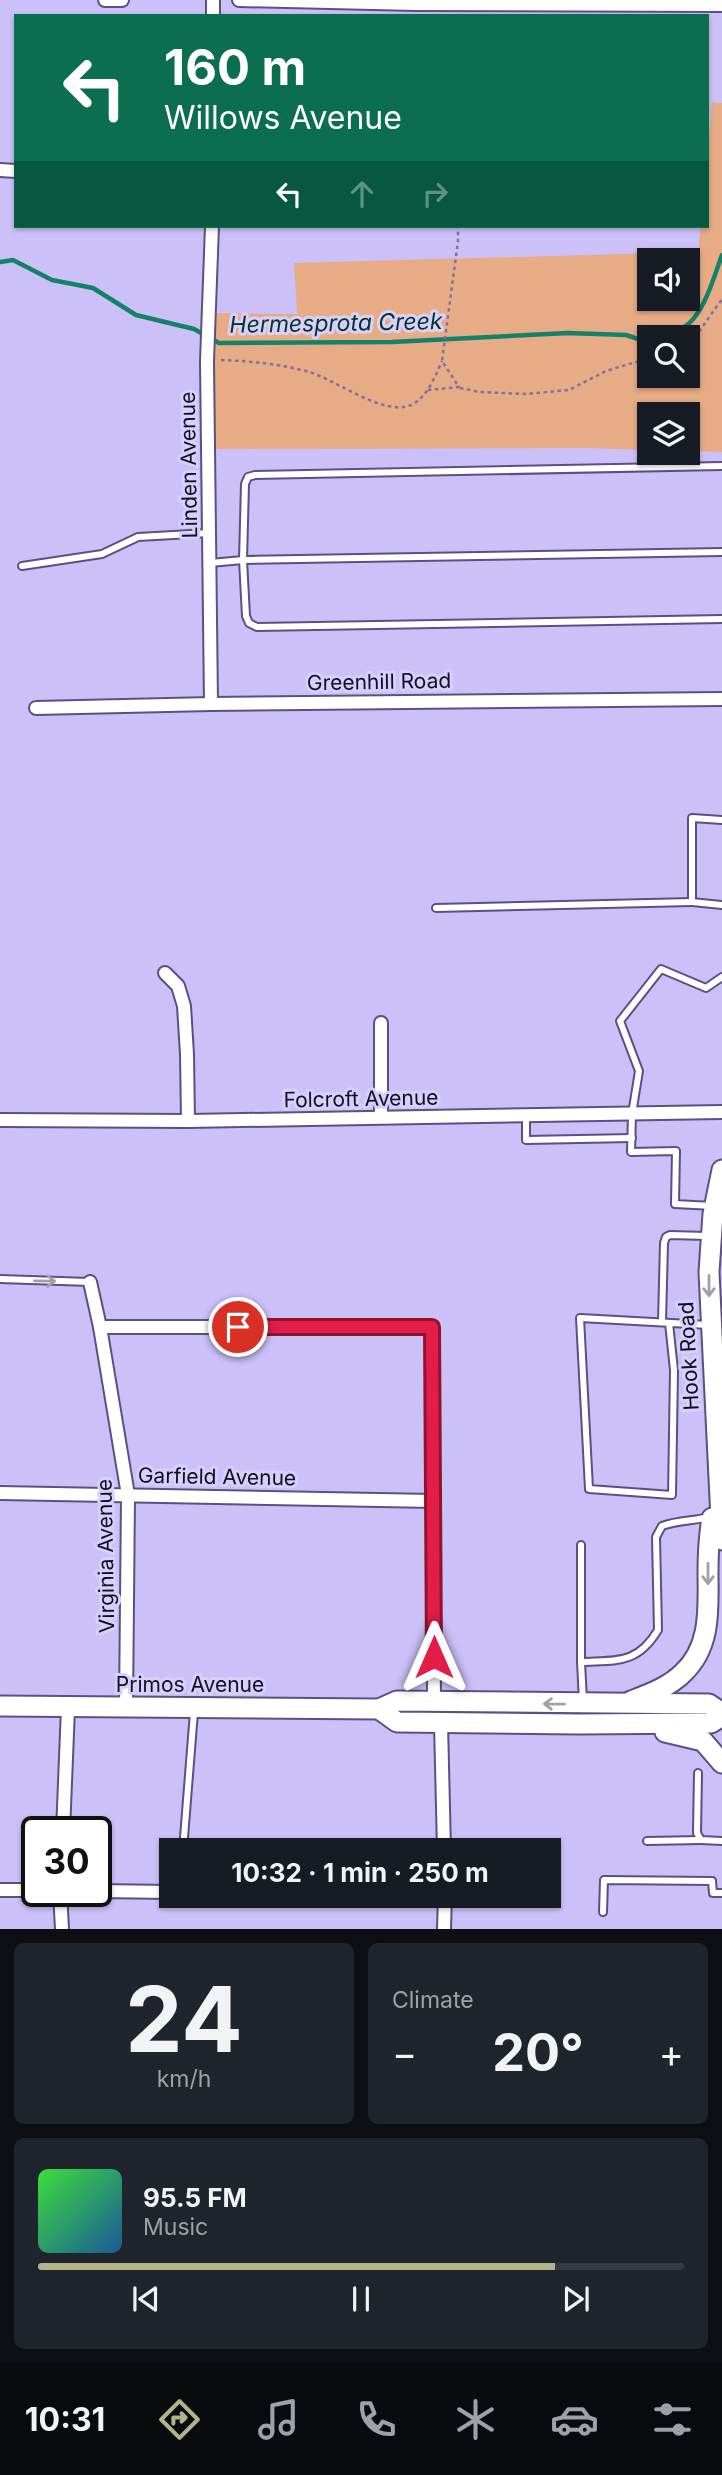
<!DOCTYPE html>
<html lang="en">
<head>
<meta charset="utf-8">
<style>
	:root { --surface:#171b24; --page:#20242c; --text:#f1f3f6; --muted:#9ea1a6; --line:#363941; --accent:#b0b489 }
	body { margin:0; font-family:Inter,sans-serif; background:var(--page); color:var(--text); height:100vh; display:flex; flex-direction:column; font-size:26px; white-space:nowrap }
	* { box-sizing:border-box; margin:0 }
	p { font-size:23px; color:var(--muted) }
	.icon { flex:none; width:38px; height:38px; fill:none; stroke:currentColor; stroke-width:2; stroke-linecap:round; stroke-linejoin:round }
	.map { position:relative; height:1929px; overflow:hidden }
	.sheet { display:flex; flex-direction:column; gap:14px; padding:14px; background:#0d0f14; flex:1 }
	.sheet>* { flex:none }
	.hud { position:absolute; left:14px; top:14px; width:695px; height:214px; border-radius:0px; box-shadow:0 2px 5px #0004; background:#0b6e4f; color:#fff; overflow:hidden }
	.fabs { position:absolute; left:637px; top:248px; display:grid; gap:14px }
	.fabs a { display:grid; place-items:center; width:63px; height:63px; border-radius:0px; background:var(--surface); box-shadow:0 2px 5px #0004; font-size:35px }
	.speed { position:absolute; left:21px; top:1816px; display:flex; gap:14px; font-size:35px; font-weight:700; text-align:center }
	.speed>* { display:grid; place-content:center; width:91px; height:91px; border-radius:50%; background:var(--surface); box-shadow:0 2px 5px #0004; line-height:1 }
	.speed .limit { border:4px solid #111; border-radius:10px; background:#fff; color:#111 }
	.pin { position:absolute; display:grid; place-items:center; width:60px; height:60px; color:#fff; margin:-30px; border:4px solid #fff; border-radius:50%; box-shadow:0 2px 7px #0007 }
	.me { position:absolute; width:77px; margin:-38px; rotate:0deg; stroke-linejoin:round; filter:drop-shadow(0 0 5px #0008) }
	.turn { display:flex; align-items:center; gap:24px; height:147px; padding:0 35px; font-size:32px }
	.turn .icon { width:91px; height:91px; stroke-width:2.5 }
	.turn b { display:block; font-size:49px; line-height:60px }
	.lanes { display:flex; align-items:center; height:66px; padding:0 35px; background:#0003; justify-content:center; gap:35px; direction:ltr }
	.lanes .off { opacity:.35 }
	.big { font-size:52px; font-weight:700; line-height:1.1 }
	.sheet .tile { flex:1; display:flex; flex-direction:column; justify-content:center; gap:10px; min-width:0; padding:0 24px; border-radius:10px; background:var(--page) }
	.sheet .dial { align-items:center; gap:0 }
	.dial b { font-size:91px; line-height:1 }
	.song { display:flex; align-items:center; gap:21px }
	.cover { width:84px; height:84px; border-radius:10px; background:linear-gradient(135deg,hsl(120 70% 55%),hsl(210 70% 35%)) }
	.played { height:7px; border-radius:4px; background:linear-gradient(90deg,var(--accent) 80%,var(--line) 80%) }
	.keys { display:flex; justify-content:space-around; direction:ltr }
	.heat { display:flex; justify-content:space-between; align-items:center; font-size:38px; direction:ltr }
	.sheet .tiles { flex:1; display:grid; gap:14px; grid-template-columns:1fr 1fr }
	.tile:last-child { grid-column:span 2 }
	.trip { position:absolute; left:159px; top:1838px; width:402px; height:70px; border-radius:0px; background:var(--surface); box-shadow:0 2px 5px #0004; font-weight:700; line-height:70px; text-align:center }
	.tabs { display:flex; height:112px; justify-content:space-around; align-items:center; background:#090b0e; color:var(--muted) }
	.tabs .icon { width:49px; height:49px }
	.tabs .active { color:var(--accent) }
	.tabs b { font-size:32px; color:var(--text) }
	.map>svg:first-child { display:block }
</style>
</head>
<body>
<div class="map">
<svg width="722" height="1929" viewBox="0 0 722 1929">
	<rect width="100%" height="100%" fill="#cbc1f8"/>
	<path fill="#e7ab86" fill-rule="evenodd" d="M712,102L722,103V452L688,451V415H649V450L589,448L208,449L209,313L297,314L294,263L698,252L701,226H707V161ZM649,261H688V299H649ZM649,338H688V376H649Z"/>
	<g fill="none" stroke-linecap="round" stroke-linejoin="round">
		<g stroke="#148169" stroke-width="4.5">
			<polyline points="0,262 13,260 52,280 93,288 136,315 194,329 219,343 392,342 568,333 626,335 638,339 649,339"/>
			<path d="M657,338C665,334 675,332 683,328C704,316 714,276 722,255"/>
		</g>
		<g stroke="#5b5080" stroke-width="10">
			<g id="lane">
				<polyline points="722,466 255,475 248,477 245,484 243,560 246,616 249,623 257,627 722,619"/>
				<polyline points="210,563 243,560 722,552"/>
				<polyline points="22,566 102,554 138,537 209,533"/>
				<polyline points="722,820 692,818 692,902 722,905"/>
				<polyline points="436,908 692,902"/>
				<polyline points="526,1115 526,1140 632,1138"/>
				<polyline points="713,1206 675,1204 676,1151 631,1152 632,1114 639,1071 620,1021 661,969 706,988 722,977"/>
				<polyline points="0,1279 90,1282"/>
				<polyline points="662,1322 664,1243 666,1237 670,1235 707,1236"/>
				<polyline points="669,1323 674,1370 672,1495 589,1489 580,1318 708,1325"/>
				<polyline points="581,1662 581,1545"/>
				<path d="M583,1701L581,1662C616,1660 637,1665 658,1630L656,1537L662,1526C678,1520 694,1521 710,1517"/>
				<polyline points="698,1773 697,1833 701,1840 722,1841"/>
				<polyline points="647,1841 701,1840"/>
				<polyline points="183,1850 194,1712"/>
				<polyline points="603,1912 604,1880 712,1881 713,1893 722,1893"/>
			</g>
		</g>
		<g stroke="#5b5080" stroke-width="16">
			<g id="street">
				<polyline points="105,0 122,0"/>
				<polyline points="213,0 213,16"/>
				<polyline points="239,0 416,4 722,5"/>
				<polyline points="0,170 16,171"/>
				<polyline points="211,704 207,361 212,226"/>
				<polyline points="36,708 211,704 722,699"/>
				<polyline points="165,973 178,986 184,1006 187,1054 188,1121"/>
				<polyline points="381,1023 381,1117"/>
				<polyline points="0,1120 188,1121 722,1112"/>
				<polyline points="90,1282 100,1327 128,1495 126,1706"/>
				<polyline points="100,1327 432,1327 434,1702"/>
				<polyline points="0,1493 434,1501"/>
				<polyline points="441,1723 444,1850"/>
				<polyline points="63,1832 68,1708"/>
				<polyline points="0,1890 37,1890"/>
				<polyline points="96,1891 172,1892"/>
				<polyline points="60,1892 62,1929"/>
				<polyline points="318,1895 445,1898"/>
				<polyline points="444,1929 445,1895"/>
			</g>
		</g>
		<g stroke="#5b5080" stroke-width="23">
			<g id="primary">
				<polyline points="722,1170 713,1214 709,1272 722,1540"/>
				<path d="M631,1701C649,1694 669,1687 683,1673C712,1646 708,1607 708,1572C708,1554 709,1536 712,1518"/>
				<polyline points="0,1706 379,1709 397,1701 709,1704 722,1713"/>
				<polyline points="379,1709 397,1722 580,1724 711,1723 722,1716"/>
				<polyline points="665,1732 703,1741 722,1763"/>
			</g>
		</g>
		<g stroke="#7c749c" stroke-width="2.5" stroke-dasharray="3.5 3.5" stroke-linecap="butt">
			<polyline points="688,340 698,333 722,299"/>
			<path d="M221,360C251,361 278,364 306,371C334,378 383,417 411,405C428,397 435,376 442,361"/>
			<polyline points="460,388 480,392 526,394 569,390 606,371 649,358"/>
			<polyline points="428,390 459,387 442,361 458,241 458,226"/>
		</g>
		<use href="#lane" stroke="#fff" stroke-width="6"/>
		<use href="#street" stroke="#fff" stroke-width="12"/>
		<use href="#primary" stroke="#fff" stroke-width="19"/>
	</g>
	<defs><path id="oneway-shaft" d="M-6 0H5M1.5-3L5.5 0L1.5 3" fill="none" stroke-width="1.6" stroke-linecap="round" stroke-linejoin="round" transform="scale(1.75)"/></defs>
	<g stroke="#a19fa7">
		<use href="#oneway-shaft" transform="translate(45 1281) rotate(1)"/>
		<use href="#oneway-shaft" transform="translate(709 1286) rotate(90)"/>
		<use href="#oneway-shaft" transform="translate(708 1574) rotate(90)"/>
		<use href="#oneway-shaft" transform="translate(554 1704) rotate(-179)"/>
	</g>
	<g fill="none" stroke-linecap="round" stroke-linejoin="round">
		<g stroke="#92132f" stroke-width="18">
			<polyline id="route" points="238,1327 432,1327 434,1657"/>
		</g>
		<use href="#route" stroke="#e11d48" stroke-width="12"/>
	</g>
	<g text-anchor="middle" stroke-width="6" stroke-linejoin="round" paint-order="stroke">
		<g font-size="21" fill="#130e22" stroke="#d7d0fc">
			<text transform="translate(189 465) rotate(-91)" y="7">Linden Avenue</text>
			<text transform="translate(379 682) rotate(-1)" y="7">Greenhill Road</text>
			<text transform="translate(361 1099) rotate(-1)" y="7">Folcroft Avenue</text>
			<text transform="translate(689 1356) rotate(-93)" y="7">Hook Road</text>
			<text transform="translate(217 1477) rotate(1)" y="7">Garfield Avenue</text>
			<text transform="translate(106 1556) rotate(-91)" y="7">Virginia Avenue</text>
			<text x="190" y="1692">Primos Avenue</text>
		</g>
		<g font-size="23" font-style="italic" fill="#053328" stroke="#d7d0fc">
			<text transform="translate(336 323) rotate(-1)" y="8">Hermesprota Creek</text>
		</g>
	</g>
</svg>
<div class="fabs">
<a><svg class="icon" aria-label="sound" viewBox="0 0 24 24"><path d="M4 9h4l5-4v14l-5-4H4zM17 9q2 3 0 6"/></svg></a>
<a><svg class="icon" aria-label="search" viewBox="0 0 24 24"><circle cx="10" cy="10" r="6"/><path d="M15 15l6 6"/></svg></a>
<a><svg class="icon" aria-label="layers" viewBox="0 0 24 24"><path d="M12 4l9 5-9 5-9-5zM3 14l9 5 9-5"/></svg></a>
</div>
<div class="speed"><div class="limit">30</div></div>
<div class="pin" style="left:238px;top:1327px;background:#d93025"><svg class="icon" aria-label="arrive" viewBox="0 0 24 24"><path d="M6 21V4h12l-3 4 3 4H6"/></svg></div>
<svg class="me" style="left:434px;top:1657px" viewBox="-20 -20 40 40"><path d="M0-17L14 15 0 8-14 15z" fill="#e11d48" stroke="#fff" stroke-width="4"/></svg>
<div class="trip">10:32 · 1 min · 250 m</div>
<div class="hud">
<div class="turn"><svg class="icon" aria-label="left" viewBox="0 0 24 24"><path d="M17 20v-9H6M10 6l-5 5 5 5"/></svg><div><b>160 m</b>Willows Avenue</div></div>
<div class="lanes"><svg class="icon" aria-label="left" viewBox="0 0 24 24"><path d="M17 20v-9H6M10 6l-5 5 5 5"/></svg><svg class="icon off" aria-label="ahead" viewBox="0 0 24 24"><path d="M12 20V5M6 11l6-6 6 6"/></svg><svg class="icon off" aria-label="right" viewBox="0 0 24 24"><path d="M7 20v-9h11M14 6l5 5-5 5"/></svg></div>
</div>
</div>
<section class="sheet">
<div class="tiles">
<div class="tile dial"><b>24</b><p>km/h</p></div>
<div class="tile"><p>Climate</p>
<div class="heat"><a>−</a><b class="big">20°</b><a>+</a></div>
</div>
<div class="tile">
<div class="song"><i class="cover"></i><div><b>95.5 FM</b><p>Music</p></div></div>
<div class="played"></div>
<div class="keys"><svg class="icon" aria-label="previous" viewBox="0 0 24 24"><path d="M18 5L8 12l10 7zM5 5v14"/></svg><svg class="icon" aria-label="pause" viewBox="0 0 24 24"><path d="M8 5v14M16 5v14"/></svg><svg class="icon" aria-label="next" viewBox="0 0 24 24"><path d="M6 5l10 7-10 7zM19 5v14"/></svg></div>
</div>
</div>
</section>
<nav class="tabs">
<b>10:31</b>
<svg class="icon active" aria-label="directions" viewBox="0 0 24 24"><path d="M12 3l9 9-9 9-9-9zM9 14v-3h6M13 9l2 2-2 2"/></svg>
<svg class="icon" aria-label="music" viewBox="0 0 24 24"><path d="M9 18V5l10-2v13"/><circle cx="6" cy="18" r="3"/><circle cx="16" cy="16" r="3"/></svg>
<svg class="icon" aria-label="phone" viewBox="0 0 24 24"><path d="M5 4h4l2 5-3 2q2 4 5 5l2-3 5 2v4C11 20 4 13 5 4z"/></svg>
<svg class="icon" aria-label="climate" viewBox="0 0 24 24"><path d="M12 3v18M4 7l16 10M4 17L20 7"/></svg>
<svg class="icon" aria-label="car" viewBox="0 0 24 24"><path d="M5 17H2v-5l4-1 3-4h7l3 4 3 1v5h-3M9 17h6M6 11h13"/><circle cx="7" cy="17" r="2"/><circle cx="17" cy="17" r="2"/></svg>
<svg class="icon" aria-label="filters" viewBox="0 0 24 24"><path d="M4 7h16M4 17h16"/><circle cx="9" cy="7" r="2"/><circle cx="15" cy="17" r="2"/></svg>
</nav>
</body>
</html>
